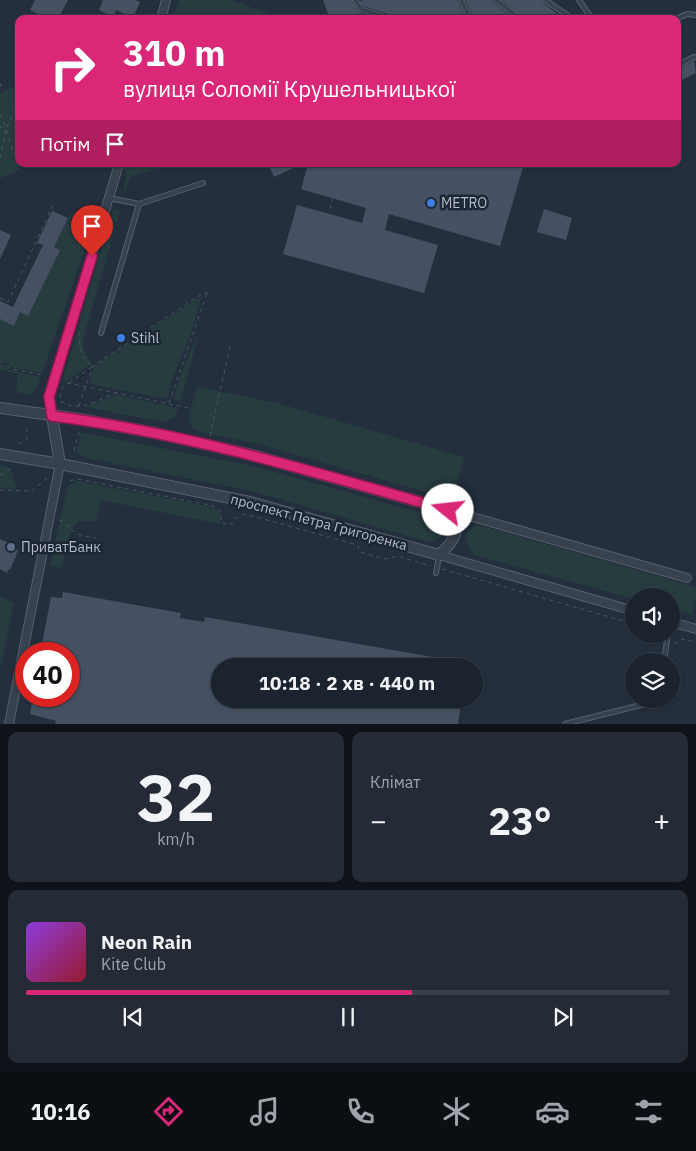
<!DOCTYPE html>
<html lang="uk">
<head>
<meta charset="utf-8">
<style>
	:root { --surface:#1b232e; --page:#242b36; --text:#f1f3f6; --muted:#a0a4aa; --line:#39404a; --accent:#db2777 }
	body { margin:0; font-family:"IBM Plex Sans",sans-serif; background:var(--page); color:var(--text); height:100vh; display:flex; flex-direction:column; font-size:19px; white-space:nowrap }
	* { box-sizing:border-box; margin:0 }
	p { font-size:16px; color:var(--muted) }
	.icon { flex:none; width:28px; height:28px; fill:none; stroke:currentColor; stroke-width:2; stroke-linecap:round; stroke-linejoin:round }
	.map { position:relative; height:724px; overflow:hidden }
	.details { display:flex; flex-direction:column; gap:8px; padding:8px; background:#0f1319; flex:1 }
	.details>* { flex:none }
	.top-card { position:absolute; left:15px; top:15px; width:666px; height:152px; border-radius:10px; box-shadow:0 1px 4px #0004,0 0 0 1px var(--line); background:#db2777; color:#fff; overflow:hidden }
	.fabs { position:absolute; left:625px; top:588px; display:grid; gap:10px }
	.fabs a { display:grid; place-items:center; width:55px; height:55px; border-radius:50%; background:var(--surface); box-shadow:0 1px 4px #0004,0 0 0 1px var(--line); font-size:25px }
	.speed { position:absolute; left:15px; top:642px; display:flex; gap:10px; font-size:25px; font-weight:700; text-align:center }
	.speed>* { display:grid; place-content:center; width:65px; height:65px; border-radius:50%; background:var(--surface); box-shadow:0 1px 4px #0004,0 0 0 1px var(--line); line-height:1 }
	.speed .limit { border:8px solid #d22; background:#fff; color:#111 }
	.pin { position:absolute; display:grid; place-items:center; width:42px; height:42px; color:#fff; margin:-51px -21px; border-radius:50% 50% 50% 0; rotate:-45deg; box-shadow:0 0 5px #0007 }
	.pin .icon { rotate:45deg }
	.me { position:absolute; width:55px; margin:-28px; rotate:286deg; stroke-linejoin:round; filter:drop-shadow(0 0 4px #0008) }
	.turn { display:flex; align-items:center; gap:18px; height:105px; padding:0 25px; font-size:22px }
	.turn .icon { width:65px; height:65px; stroke-width:2.5 }
	.turn b { display:block; font-size:35px; line-height:42px }
	.then { display:flex; align-items:center; height:48px; padding:0 25px; background:#0003; gap:10px; font-size:19px }
	.big { font-size:38px; font-weight:700; line-height:1.1 }
	.details .widget { flex:1; display:flex; flex-direction:column; justify-content:center; gap:8px; min-width:0; padding:0 18px; border-radius:10px; background:var(--page) }
	.details .dial { align-items:center; gap:0 }
	.dial b { font-size:65px; line-height:1 }
	.song { display:flex; align-items:center; gap:15px }
	.cover { width:60px; height:60px; border-radius:8px; background:linear-gradient(135deg,hsl(270 70% 55%),hsl(350 70% 35%)) }
	.played { height:5px; border-radius:2px; background:linear-gradient(90deg,var(--accent) 60%,var(--line) 60%) }
	.keys { display:flex; justify-content:space-around; direction:ltr }
	.heat { display:flex; justify-content:space-between; align-items:center; font-size:28px; direction:ltr }
	.details .tiles { flex:1; display:grid; gap:8px; grid-template-columns:1fr 1fr }
	.widget:last-child { grid-column:span 2 }
	.trip { position:absolute; left:211px; top:658px; width:272px; height:50px; border-radius:25px; background:var(--surface); box-shadow:0 1px 4px #0004,0 0 0 1px var(--line); font-weight:700; line-height:50px; text-align:center }
	.tabs { display:flex; height:80px; justify-content:space-around; align-items:center; background:#0b0e12; color:var(--muted) }
	.tabs .icon { width:35px; height:35px }
	.tabs .active { color:var(--accent) }
	.tabs b { font-size:22px; color:var(--text) }
	.map>svg:first-child { display:block }
</style>
</head>
<body>
<div class="map">
<svg width="696" height="724" viewBox="0 0 696 724">
	<rect width="100%" height="100%" fill="#242f3e"/>
	<g fill="#263c3f">
		<polygon points="179,0 231,0 281,18 173,19"/>
		<polygon points="11,87 19,90 20,164 16,172 0,178 0,93"/>
		<polygon points="126,164 173,164 130,177 126,191 123,191 127,174 124,168"/>
		<polygon points="113,209 120,211 83,340 83,347 91,364 66,382 63,379"/>
		<polygon points="71,212 86,219 93,226 42,373 11,367 0,359 0,319 14,325 20,312 28,316 59,250 54,247"/>
		<polygon points="202,296 191,333 171,382 167,399 89,384 94,366"/>
		<polygon points="199,332 181,401 174,399 179,379"/>
		<polygon points="0,363 10,370 41,377 37,388 30,395 16,392 18,374 0,370"/>
		<polygon points="197,387 277,403 464,457 453,500 262,445 198,431 192,427 189,416"/>
		<polygon points="116,395 178,408 175,417 163,422 85,407"/>
		<path d="M81,433H85L253,466L436,517C450,526 444,541 429,542L251,491L87,458L77,453Z"/>
		<polygon points="0,465 10,467 17,490 0,488"/>
		<path d="M77,481L213,507L221,514L220,524L101,500L96,522C90,521 83,520 77,523C69,528 65,558 62,568L50,565L67,489L70,484Z"/>
		<path d="M478,525L696,587V597L692,615L671,609V596H634V599L475,555C465,544 461,531 478,525Z"/>
		<polygon points="0,596 14,603 0,669"/>
	</g>
	<g fill="#455162">
		<polygon points="35,0 68,0 58,19 48,19 30,10"/>
		<polygon points="103,0 135,0 140,2 133,18 116,10 113,17 99,10"/>
		<polygon points="323,0 351,0 359,12 378,19 330,19"/>
		<polygon points="364,0 457,0 466,19 452,19 450,16 442,19 394,19 391,15 363,6 360,1"/>
		<polygon points="465,0 492,0 494,3 514,19 474,19"/>
		<polygon points="502,0 541,0 543,3 564,19 524,19"/>
		<polygon points="694,61 696,73 678,82 678,69"/>
		<polygon points="268,164 302,164 274,177"/>
		<polygon points="308,164 524,164 500,246 389,214 385,230 438,245 424,293 283,254 297,205 362,223 366,208 301,189"/>
		<polygon points="544,209 572,218 566,240 537,232"/>
		<polygon points="52,211 68,218 54,247 60,250 28,316 20,312 14,326 0,319 0,301 13,307 43,245 37,243"/>
		<polygon points="0,230 11,235 0,259"/>
		<polygon points="0,539 14,545 13,548 18,550 16,554 17,554 10,570 8,569 7,573 0,569"/>
		<polygon points="63,592 181,613 180,618 204,622 205,617 438,658 436,666 220,666 220,699 462,699 458,724 55,724 56,721 30,714 33,696 69,696 69,654 40,654 51,597 62,598"/>
	</g>
	<g fill="none" stroke-linecap="round" stroke-linejoin="round">
		<g stroke="#565f6c" stroke-width="6">
			<g id="service">
				<polyline points="355,0 361,9 390,19"/>
				<polyline points="461,0 470,19"/>
				<polyline points="496,0 520,19"/>
				<polyline points="545,0 567,15"/>
				<polyline points="579,0 592,19"/>
				<polyline points="676,19 687,14 696,15"/>
				<polyline points="678,65 694,57"/>
				<polyline points="109,198 139,204 203,183"/>
				<polyline points="101,333 139,204"/>
				<polyline points="436,573 439,556"/>
				<polyline points="664,661 668,634"/>
				<polyline points="565,724 649,703 654,699"/>
			</g>
		</g>
		<g stroke="#565f6c" stroke-width="10">
			<g id="minor">
				<polyline points="161,19 166,0"/>
				<polyline points="52,416 49,397 119,164"/>
				<polyline points="448,510 687,578"/>
				<polyline points="439,555 634,611"/>
				<polyline points="671,622 696,629"/>
				<polyline points="9,724 60,464"/>
			</g>
		</g>
		<g stroke="#565f6c" stroke-width="12">
			<g id="tertiary">
				<path d="M0,408L79,419L155,433L252,455L448,510C460,532 457,539 439,555L250,502L60,464L0,454"/>
				<polyline points="52,416 60,464"/>
			</g>
		</g>
		<g stroke="#44595c" stroke-width="1" stroke-dasharray="4 4" stroke-linecap="butt">
			<polyline points="0,87 2,82"/>
			<polyline points="0,115 6,128"/>
			<polyline points="0,126 6,129 19,170"/>
			<polyline points="0,158 6,129 19,101"/>
			<polyline points="330,209 333,198"/>
			<polyline points="0,298 8,302 54,203"/>
			<polyline points="0,361 11,369 44,375"/>
			<path d="M69,383L93,366C80,361 79,343 79,331"/>
			<path d="M117,392C100,399 77,415 60,400C60,391 61,388 68,383L189,408"/>
			<polyline points="169,403 207,293"/>
			<polyline points="79,406 93,366 205,292 212,295"/>
			<polyline points="210,436 230,346"/>
			<polyline points="19,444 27,439 27,425"/>
			<polyline points="74,451 79,432"/>
			<polyline points="0,475 14,467"/>
			<polyline points="70,481 77,479 214,506 221,512 221,523 232,524 236,518 245,514 354,544 358,546 360,552 385,559 397,556 431,566"/>
			<polyline points="0,490 32,491 47,478"/>
			<path d="M59,520C66,522 67,526 72,530C79,536 87,537 96,538"/>
			<polyline points="442,569 634,624"/>
			<polyline points="674,644 682,639 696,642"/>
		</g>
		<use href="#service" stroke="#38414e" stroke-width="4"/>
		<use href="#minor" stroke="#38414e" stroke-width="8"/>
		<use href="#tertiary" stroke="#38414e" stroke-width="10"/>
	</g>
	<g fill="none" stroke-linecap="round" stroke-linejoin="round">
		<g stroke="#8e194d" stroke-width="12">
			<path id="route" d="M92,256L49,397L52,416C187,433 318,473 448,510"/>
		</g>
		<use href="#route" stroke="#db2777" stroke-width="9"/>
	</g>
	<g fill="#3f7fe0" stroke="#1d2633" stroke-width="2">
		<circle cx="431" cy="203" r="5"/>
		<circle cx="121" cy="338" r="5"/>
	</g>
	<circle fill="#5c6f8a" stroke="#1d2633" stroke-width="2" cx="11" cy="547" r="5"/>
	<g text-anchor="middle" stroke-width="5" stroke-linejoin="round" paint-order="stroke">
		<g font-size="14" fill="#b4bcc9" stroke="#1d2633" text-anchor="start">
			<text x="441" y="208">METRO</text>
			<text x="131" y="343">Stihl</text>
			<text x="21" y="552">ПриватБанк</text>
		</g>
		<g font-size="14" fill="#b4bcc9" stroke="#1d2633">
			<text transform="translate(319 522) rotate(15)" y="5">проспект Петра Григоренка</text>
		</g>
	</g>
</svg>
<div class="fabs">
<a><svg class="icon" aria-label="sound" viewBox="0 0 24 24"><path d="M4 9h4l5-4v14l-5-4H4zM17 9q2 3 0 6"/></svg></a>
<a><svg class="icon" aria-label="layers" viewBox="0 0 24 24"><path d="M12 4l9 5-9 5-9-5zM3 14l9 5 9-5"/></svg></a>
</div>
<div class="speed"><div class="limit">40</div></div>
<div class="pin" style="left:92px;top:256px;background:#d93025"><svg class="icon" aria-label="arrive" viewBox="0 0 24 24"><path d="M6 21V4h12l-3 4 3 4H6"/></svg></div>
<svg class="me" style="left:448px;top:510px" viewBox="-20 -20 40 40"><circle r="19" fill="#fff"/><path d="M0-13L10 11 0 6-10 11z" fill="#db2777"/></svg>
<div class="trip">10:18 · 2 хв · 440 m</div>
<div class="top-card">
<div class="turn"><svg class="icon" aria-label="right" viewBox="0 0 24 24"><path d="M7 20v-9h11M14 6l5 5-5 5"/></svg><div><b>310 m</b>вулиця Соломії Крушельницької</div></div>
<div class="then">Потім<svg class="icon" aria-label="arrive" viewBox="0 0 24 24"><path d="M6 21V4h12l-3 4 3 4H6"/></svg></div>
</div>
</div>
<section class="details">
<div class="tiles">
<div class="widget dial"><b>32</b><p>km/h</p></div>
<div class="widget"><p>Клімат</p>
<div class="heat"><a>−</a><b class="big">23°</b><a>+</a></div>
</div>
<div class="widget">
<div class="song"><i class="cover"></i><div><b>Neon Rain</b><p>Kite Club</p></div></div>
<div class="played"></div>
<div class="keys"><svg class="icon" aria-label="previous" viewBox="0 0 24 24"><path d="M18 5L8 12l10 7zM5 5v14"/></svg><svg class="icon" aria-label="pause" viewBox="0 0 24 24"><path d="M8 5v14M16 5v14"/></svg><svg class="icon" aria-label="next" viewBox="0 0 24 24"><path d="M6 5l10 7-10 7zM19 5v14"/></svg></div>
</div>
</div>
</section>
<nav class="tabs">
<b>10:16</b>
<svg class="icon active" aria-label="directions" viewBox="0 0 24 24"><path d="M12 3l9 9-9 9-9-9zM9 14v-3h6M13 9l2 2-2 2"/></svg>
<svg class="icon" aria-label="music" viewBox="0 0 24 24"><path d="M9 18V5l10-2v13"/><circle cx="6" cy="18" r="3"/><circle cx="16" cy="16" r="3"/></svg>
<svg class="icon" aria-label="phone" viewBox="0 0 24 24"><path d="M5 4h4l2 5-3 2q2 4 5 5l2-3 5 2v4C11 20 4 13 5 4z"/></svg>
<svg class="icon" aria-label="climate" viewBox="0 0 24 24"><path d="M12 3v18M4 7l16 10M4 17L20 7"/></svg>
<svg class="icon" aria-label="car" viewBox="0 0 24 24"><path d="M5 17H2v-5l4-1 3-4h7l3 4 3 1v5h-3M9 17h6M6 11h13"/><circle cx="7" cy="17" r="2"/><circle cx="17" cy="17" r="2"/></svg>
<svg class="icon" aria-label="filters" viewBox="0 0 24 24"><path d="M4 7h16M4 17h16"/><circle cx="9" cy="7" r="2"/><circle cx="15" cy="17" r="2"/></svg>
</nav>
</body>
</html>
